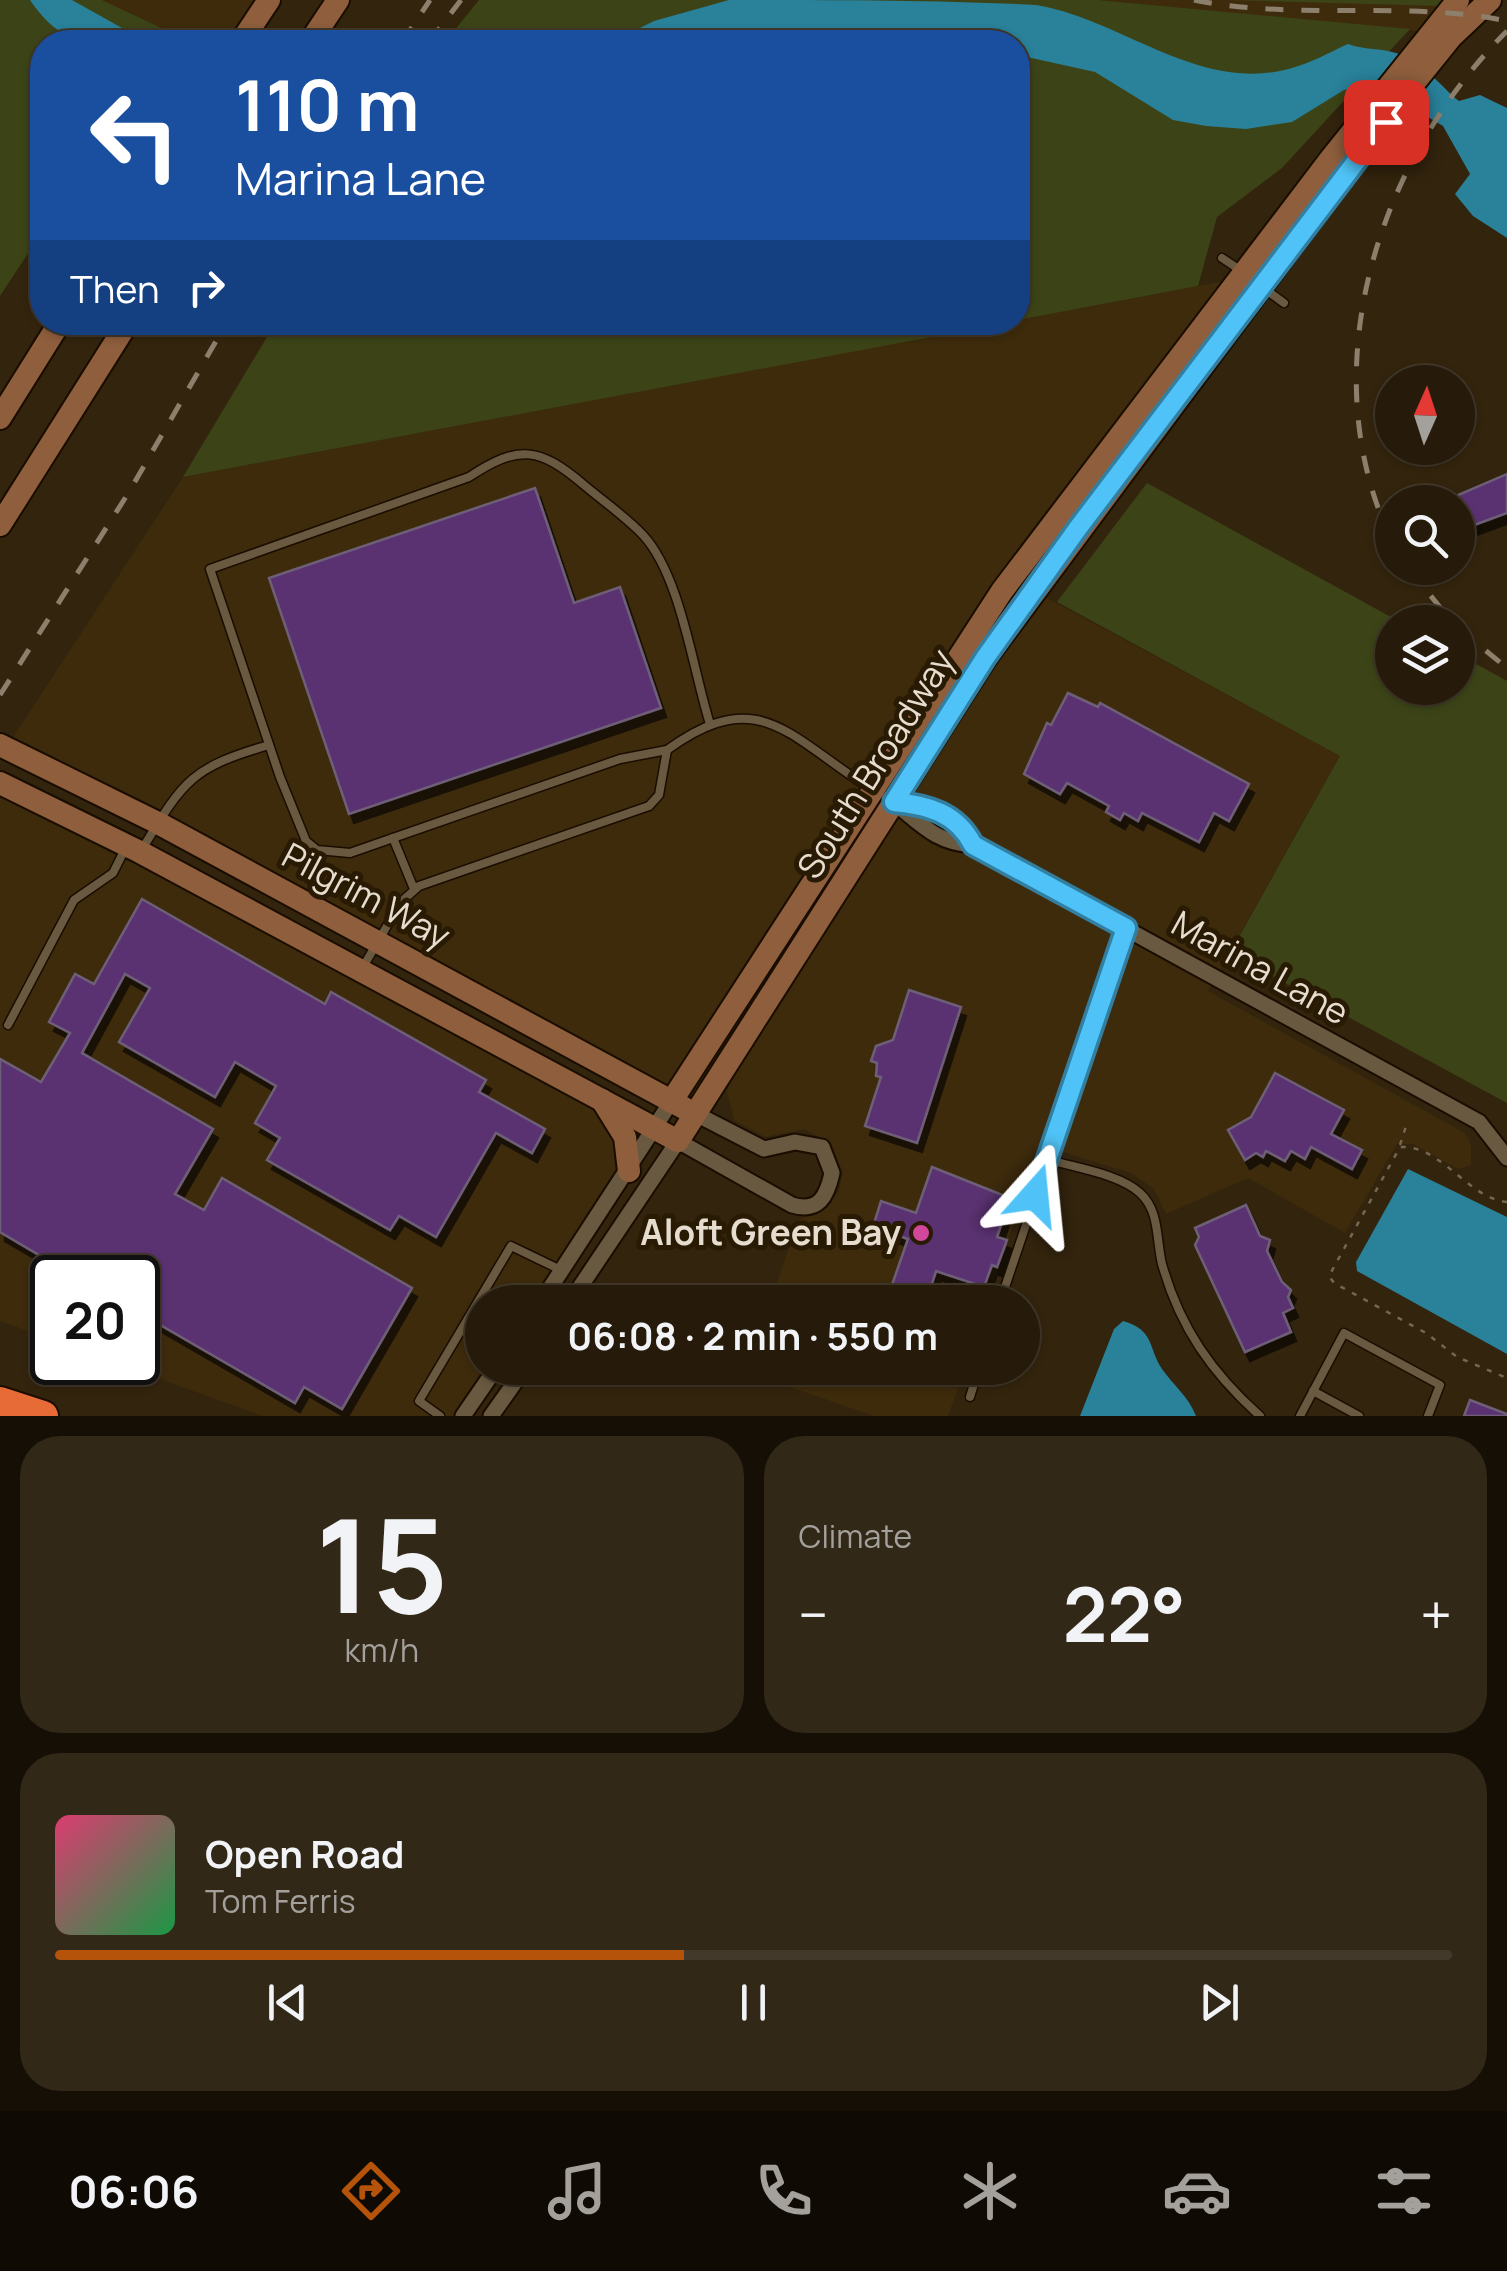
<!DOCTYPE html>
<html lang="en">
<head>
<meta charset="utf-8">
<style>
	:root { --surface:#261b0a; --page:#322818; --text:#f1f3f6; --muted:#a4a19c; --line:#42392b; --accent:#b45309 }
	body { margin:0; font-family:Manrope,sans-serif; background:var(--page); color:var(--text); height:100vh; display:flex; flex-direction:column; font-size:38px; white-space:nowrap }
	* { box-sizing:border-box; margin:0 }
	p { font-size:32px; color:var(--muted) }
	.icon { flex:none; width:55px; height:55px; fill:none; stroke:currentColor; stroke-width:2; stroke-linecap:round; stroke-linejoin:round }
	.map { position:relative; height:1416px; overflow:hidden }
	.drawer { display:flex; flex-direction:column; gap:20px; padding:20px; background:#150f06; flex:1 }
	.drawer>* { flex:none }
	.top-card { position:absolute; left:30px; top:30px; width:1000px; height:305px; border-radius:40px; box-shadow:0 2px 8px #0004,0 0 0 2px var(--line); background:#1a4fa0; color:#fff; overflow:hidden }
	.needle { width:65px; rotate:3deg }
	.tools { position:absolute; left:1375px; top:365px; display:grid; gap:20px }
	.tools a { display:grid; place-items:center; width:100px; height:100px; border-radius:50%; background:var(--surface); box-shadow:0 2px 8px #0004,0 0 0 2px var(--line); font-size:50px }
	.speed { position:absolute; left:30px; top:1255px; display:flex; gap:20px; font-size:50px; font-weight:700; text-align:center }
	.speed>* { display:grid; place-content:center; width:130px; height:130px; border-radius:50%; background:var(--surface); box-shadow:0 2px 8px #0004,0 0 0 2px var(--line); line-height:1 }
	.speed .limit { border:5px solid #111; border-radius:15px; background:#fff; color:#111 }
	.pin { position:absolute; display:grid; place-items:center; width:85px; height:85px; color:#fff; margin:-42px; border-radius:20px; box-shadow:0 5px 15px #0006 }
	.me { position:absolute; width:110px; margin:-55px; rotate:18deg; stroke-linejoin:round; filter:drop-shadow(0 0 8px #0008) }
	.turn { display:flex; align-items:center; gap:35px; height:210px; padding:0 40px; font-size:45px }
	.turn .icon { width:130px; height:130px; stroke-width:2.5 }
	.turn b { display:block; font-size:70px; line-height:85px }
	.then { display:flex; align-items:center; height:95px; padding:0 40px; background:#0003; gap:20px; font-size:38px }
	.big { font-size:75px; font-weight:700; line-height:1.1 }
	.drawer .widget { flex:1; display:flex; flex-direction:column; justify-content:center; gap:15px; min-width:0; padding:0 35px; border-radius:40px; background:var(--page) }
	.drawer .dial { align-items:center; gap:0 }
	.dial b { font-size:130px; line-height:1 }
	.song { display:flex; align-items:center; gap:30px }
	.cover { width:120px; height:120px; border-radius:15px; background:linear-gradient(135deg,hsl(340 70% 55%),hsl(140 70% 35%)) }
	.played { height:10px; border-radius:5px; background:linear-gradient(90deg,var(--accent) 45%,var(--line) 45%) }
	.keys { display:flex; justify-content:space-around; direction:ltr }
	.heat { display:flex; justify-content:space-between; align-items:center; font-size:55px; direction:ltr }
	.drawer .tiles { flex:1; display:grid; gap:20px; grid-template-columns:1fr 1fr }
	.widget:last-child { grid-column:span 2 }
	.trip { position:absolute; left:465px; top:1285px; width:575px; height:100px; border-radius:50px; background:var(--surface); box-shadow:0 2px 8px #0004,0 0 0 2px var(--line); font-weight:700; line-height:100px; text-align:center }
	.menu { display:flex; height:160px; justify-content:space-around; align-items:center; background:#0f0b04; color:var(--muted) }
	.menu .icon { width:70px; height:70px }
	.menu .selected { color:var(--accent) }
	.menu b { font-size:45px; color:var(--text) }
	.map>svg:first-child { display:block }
</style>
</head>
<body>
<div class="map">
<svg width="1507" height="1416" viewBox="0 0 1507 1416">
	<defs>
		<filter id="shadow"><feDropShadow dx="5" dy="9" stdDeviation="0" flood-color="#0009"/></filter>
	</defs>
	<rect width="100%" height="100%" fill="#33240d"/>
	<g fill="#3e2b0c">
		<polygon points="102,0 269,0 241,42 190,42"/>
		<polygon points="1098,0 1458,0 1433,32"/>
		<polygon points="1241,278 1062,511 671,1102 6,748 183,477"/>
		<polygon points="1043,596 1340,756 1208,991 1465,1133 1471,1144 1471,1165 1458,1169 1413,1144 1397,1144 1345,1233 1248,1178 1166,1214 1154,1189 1131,1173 1040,1145 987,1302 770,1302 799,1220 829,1206 839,1191 843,1173 831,1143 804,1129 765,1137 734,1120 727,1092 732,1074 935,750"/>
		<polygon points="0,783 656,1127 541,1302 482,1302 482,1368 496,1368 463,1416 263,1416 115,1363 138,1362 138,1278 52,1278 52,1340 0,1321"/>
		<polygon points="747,1368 965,1368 948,1416 874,1416 746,1372"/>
	</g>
	<g fill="#3c4417">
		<polygon points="0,0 102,0 174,34 168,42 42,42 42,232 0,296"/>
		<polygon points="479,0 1098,0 1410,29 1282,168 1217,217 1198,286 1018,320 1018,42 445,42"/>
		<polygon points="1230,0 1447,0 1441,6"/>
		<polygon points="276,322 1006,322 1006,323 183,477"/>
		<polygon points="1147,483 1400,622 1392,622 1392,688 1458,688 1458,654 1507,681 1507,1103 1230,953 1340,756 1057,602"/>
	</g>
	<g fill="#29819a">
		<path d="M30,0H72L147,42C92,43 64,50 30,0Z"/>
		<path d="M729,0C826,0 942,0 1036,5C1122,19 1201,95 1292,68C1311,63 1330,52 1348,44C1365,50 1380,48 1396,53C1422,60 1441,87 1459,101L1480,95L1507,108V238L1473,216L1455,194L1470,174L1443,126L1376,86L1344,90L1292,122L1246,129L1206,126L1173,120L1095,72L1018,55V42L837,38L812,42H593L614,41L654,21Z"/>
		<polygon points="1408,1169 1507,1217 1507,1354 1357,1271 1356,1262"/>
		<path d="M1123,1321C1155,1330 1148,1348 1162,1369C1174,1386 1188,1396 1196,1416H1080L1114,1329Z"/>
	</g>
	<g fill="#5a3171" stroke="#6e5f78" stroke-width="2.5" filter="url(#shadow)">
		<polygon points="1507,474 1507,513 1458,531 1458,495"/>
		<polygon points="535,488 574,603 620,587 661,708 349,814 269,578"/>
		<polygon points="1068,693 1098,707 1100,703 1249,784 1229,821 1214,813 1199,842 1142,813 1138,821 1124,813 1120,820 1106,812 1109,806 1067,783 1060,794 1024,774 1047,723 1051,725"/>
		<polygon points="142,899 325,1004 331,992 486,1080 479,1092 545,1129 532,1153 496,1133 436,1237 399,1216 390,1230 267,1160 280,1138 255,1123 276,1086 235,1062 215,1097 119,1042 150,988 125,974 82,1053 213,1129 175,1194 204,1210 222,1178 412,1288 342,1409 304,1387 295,1403 138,1312 138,1278 78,1278 0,1232 0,1059 41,1082 70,1033 49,1022 75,974 94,984"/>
		<polygon points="909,990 961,1007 917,1143 865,1126 881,1077 876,1076 877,1063 871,1061 876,1046 893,1040"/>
		<polygon points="1275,1073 1344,1110 1331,1134 1362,1150 1352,1169 1311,1147 1305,1159 1291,1151 1285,1161 1266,1151 1263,1157 1256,1153 1245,1160 1228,1130 1251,1117"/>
		<polygon points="932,1167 1010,1198 997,1237 1007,1240 997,1267 992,1265 984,1287 936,1271 926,1302 886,1302 908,1239 873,1227 881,1201 916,1213"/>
		<polygon points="1246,1205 1260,1236 1270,1240 1267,1251 1282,1282 1291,1290 1288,1297 1293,1308 1283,1313 1291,1332 1245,1352 1195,1245 1199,1237 1195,1228"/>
		<polygon points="1470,1400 1507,1414 1507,1416 1464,1416"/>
	</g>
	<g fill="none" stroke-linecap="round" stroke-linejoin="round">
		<g stroke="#1a0d00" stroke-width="11">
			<g id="lane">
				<polyline points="1222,258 1243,272"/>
				<polyline points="1262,287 1284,303"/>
				<path d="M667,750L620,759L350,853L317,850L306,841L280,777L210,569L469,477C519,444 539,447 584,485C603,501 626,517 643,535C681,576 693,671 710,724"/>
				<polyline points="393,838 414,889"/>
				<path d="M141,851C183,782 189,768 269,745"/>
				<path d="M363,967L401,902L419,886L649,806L659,795L667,750C758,684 787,735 868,787"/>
				<polyline points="8,1025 74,900 113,873 125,849"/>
				<path d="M1047,1159C1074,1168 1118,1173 1140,1193C1160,1211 1156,1240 1162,1264C1180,1328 1212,1373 1260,1416"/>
				<polyline points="1000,1302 1126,928"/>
				<polyline points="1313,1391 1359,1416"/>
				<polyline points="970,1397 979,1368"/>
				<polyline points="440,1416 419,1401 511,1246 563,1271"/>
				<polyline points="1300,1416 1344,1333 1440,1385 1428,1416"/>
			</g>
		</g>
		<g stroke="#1a0d00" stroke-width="19">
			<g id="street">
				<path d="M889,799C918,820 933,843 973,845L1479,1122L1507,1158"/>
				<path d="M894,802C928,805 957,813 973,845"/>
				<polyline points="541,1302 671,1102"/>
				<path d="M570,1302L678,1141L792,1205C819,1213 827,1196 832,1173L822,1147L795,1142L764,1149L696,1114"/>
				<polyline points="463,1416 496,1368"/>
				<polyline points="491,1416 525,1368"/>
			</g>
		</g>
		<g stroke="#1a0d00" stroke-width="26">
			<g id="secondary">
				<polyline points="241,42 269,0"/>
				<polyline points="310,42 338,0"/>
				<polyline points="0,418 60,322"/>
				<polyline points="0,525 128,322"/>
				<polyline points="0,745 158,823 684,1108"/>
				<polyline points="0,783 140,852 678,1141 985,659 1397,104 1451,37 1490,0"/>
				<polyline points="602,1100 625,1137 629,1171"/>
				<polyline points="671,1102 1002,591 1329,161 1458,0"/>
			</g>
		</g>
		<g stroke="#1a0d00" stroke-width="34">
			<polyline id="highway" points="0,1402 43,1416"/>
		</g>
		<g stroke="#746753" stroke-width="2.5" stroke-dasharray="5 8" stroke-linecap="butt">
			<polyline points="1400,1145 1407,1123"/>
			<path d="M1507,1202C1467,1198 1442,1145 1400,1147L1329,1276L1334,1283L1426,1333L1457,1357L1507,1378"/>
		</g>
		<use href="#lane" stroke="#695940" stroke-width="8"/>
		<use href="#street" stroke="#695940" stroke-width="15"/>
		<use href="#secondary" stroke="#8e5e3d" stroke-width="22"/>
		<use href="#highway" stroke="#e66b37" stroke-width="30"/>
		<g stroke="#8c806d" stroke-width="5" stroke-dasharray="18 18" stroke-linecap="butt">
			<path d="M1194,0C1298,21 1405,0 1507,21"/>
			<polyline points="402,42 430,0"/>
			<polyline points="429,42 461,0"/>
			<path d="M1392,541C1310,370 1378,160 1507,31"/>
			<polyline points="1408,568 1452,622"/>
			<polyline points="1458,628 1507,668"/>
			<polyline points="0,695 129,492 227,322"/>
		</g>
	</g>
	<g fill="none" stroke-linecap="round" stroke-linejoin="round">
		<g stroke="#337fa1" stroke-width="25">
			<path id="route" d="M1035,1195L1126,928L973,845C957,813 928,805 894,802L985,658L1078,528L1386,122"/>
		</g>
		<use href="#route" stroke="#4fc3f7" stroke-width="18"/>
	</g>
	<circle fill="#d1479c" stroke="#291a04" stroke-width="4" cx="921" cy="1233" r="10"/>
	<g text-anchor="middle" stroke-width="10" stroke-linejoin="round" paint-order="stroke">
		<g font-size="35" fill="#e6ddcf" stroke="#291a04">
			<text transform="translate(876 764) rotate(-58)" y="12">South Broadway</text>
			<text transform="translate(366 896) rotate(28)" y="12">Pilgrim Way</text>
			<text transform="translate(1260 968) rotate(29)" y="12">Marina Lane</text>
		</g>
		<g font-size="35" font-weight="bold" fill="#e6ddcf" stroke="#291a04" text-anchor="end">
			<text x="901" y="1245">Aloft Green Bay</text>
		</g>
	</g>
</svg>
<div class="tools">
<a><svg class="needle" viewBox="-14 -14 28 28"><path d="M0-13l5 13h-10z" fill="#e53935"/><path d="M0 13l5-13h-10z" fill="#a4a19c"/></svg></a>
<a><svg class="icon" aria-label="search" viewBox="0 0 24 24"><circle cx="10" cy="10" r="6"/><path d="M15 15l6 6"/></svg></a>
<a><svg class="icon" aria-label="layers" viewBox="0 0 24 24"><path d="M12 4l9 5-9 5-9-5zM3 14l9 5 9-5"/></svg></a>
</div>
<div class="speed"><div class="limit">20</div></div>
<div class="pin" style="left:1386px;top:122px;background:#d93025"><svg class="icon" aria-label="arrive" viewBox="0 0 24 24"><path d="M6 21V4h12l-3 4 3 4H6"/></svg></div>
<svg class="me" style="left:1035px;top:1195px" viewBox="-20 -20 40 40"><path d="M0-17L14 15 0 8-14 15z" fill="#4fc3f7" stroke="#fff" stroke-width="4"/></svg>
<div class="trip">06:08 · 2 min · 550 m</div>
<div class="top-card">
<div class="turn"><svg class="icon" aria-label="left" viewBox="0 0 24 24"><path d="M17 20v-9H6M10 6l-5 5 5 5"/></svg><div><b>110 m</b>Marina Lane</div></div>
<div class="then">Then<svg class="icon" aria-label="right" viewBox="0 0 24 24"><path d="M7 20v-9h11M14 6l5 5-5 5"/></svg></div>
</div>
</div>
<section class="drawer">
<div class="tiles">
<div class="widget dial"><b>15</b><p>km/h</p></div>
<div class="widget"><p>Climate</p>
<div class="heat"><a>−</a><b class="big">22°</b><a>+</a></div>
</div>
<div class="widget">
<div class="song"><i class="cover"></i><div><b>Open Road</b><p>Tom Ferris</p></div></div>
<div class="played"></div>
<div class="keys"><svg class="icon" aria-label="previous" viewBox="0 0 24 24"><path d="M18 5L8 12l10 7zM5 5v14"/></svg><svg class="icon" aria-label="pause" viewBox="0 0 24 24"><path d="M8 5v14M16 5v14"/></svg><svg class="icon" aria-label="next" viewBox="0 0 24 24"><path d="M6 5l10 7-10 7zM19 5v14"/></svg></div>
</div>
</div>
</section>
<nav class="menu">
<b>06:06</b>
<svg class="icon selected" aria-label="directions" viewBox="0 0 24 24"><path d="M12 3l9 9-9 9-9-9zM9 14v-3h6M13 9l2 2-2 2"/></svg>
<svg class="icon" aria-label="music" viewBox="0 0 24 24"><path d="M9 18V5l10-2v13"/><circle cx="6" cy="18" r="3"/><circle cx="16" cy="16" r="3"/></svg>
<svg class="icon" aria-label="phone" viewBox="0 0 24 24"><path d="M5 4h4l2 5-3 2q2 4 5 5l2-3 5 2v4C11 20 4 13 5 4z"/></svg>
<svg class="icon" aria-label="climate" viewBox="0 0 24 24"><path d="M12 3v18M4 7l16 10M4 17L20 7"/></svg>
<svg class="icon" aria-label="car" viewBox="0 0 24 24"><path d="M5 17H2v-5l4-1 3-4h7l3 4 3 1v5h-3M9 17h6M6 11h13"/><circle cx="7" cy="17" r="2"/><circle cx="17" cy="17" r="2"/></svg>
<svg class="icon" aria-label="filters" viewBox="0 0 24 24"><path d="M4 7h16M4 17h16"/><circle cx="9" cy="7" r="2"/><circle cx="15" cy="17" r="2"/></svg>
</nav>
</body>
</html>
